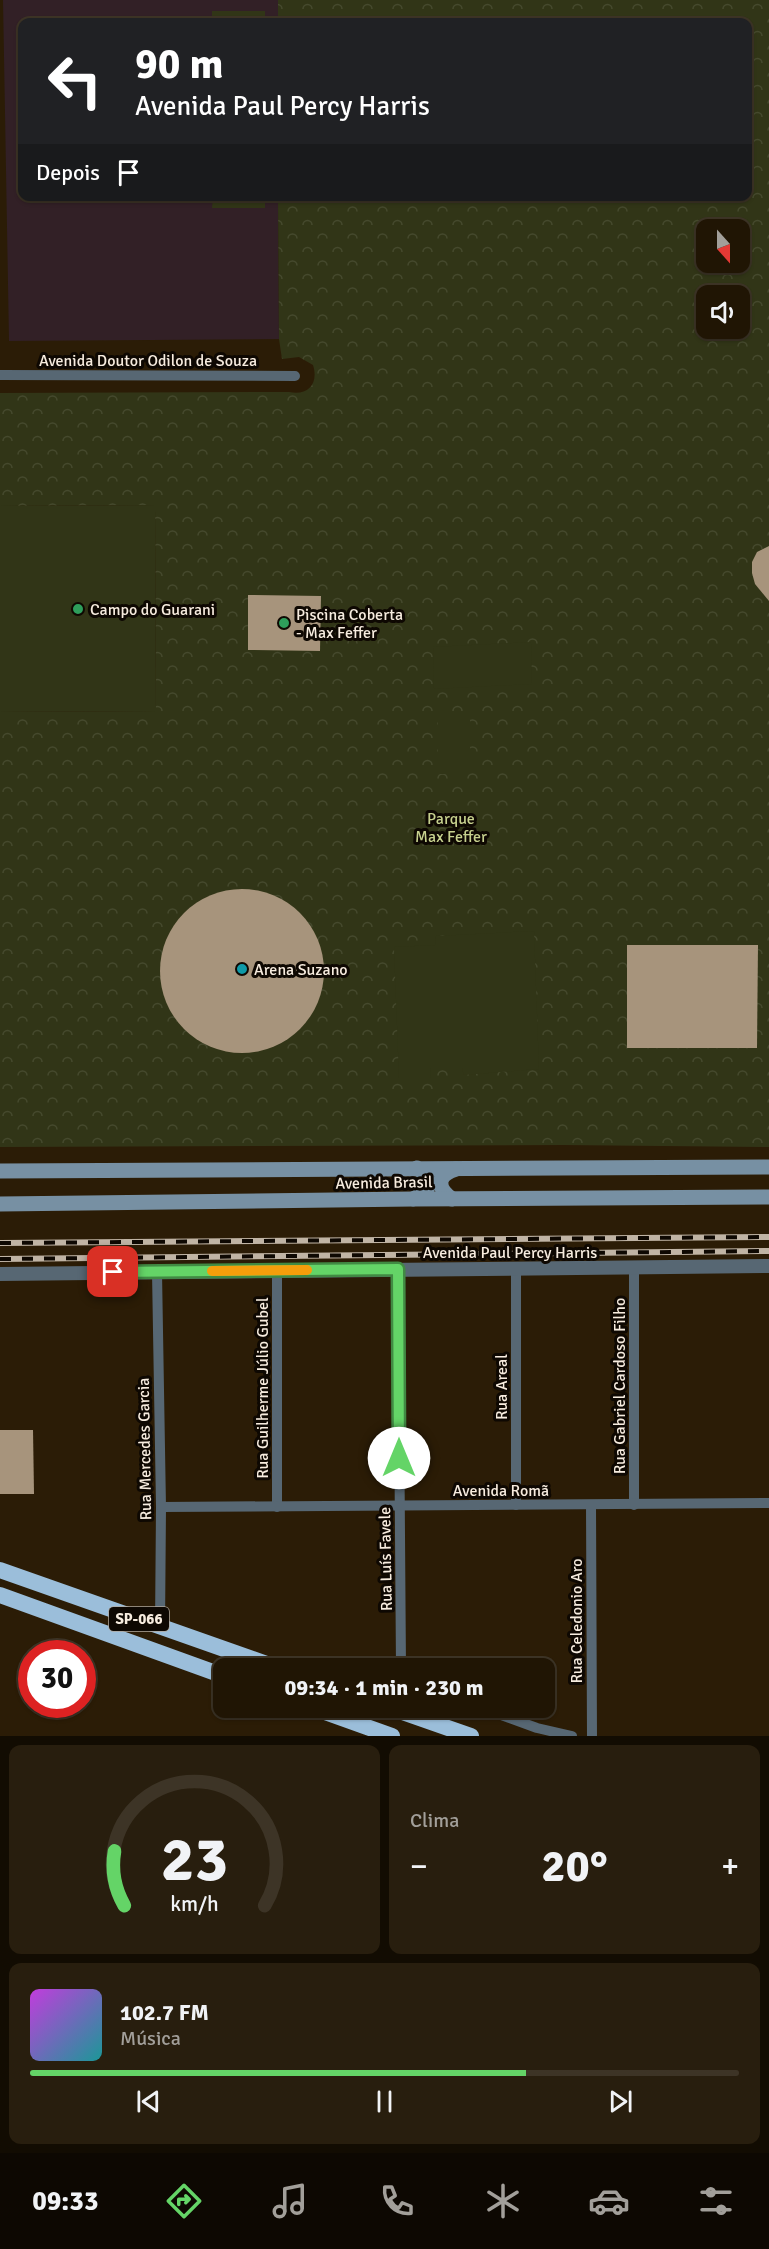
<!DOCTYPE html>
<html lang="pt">
<head>
<meta charset="utf-8">
<style>
	:root { --surface:#201504; --page:#281e0e; --text:#f1f3f6; --muted:#a29f9a; --line:#3d3426; --accent:#64d467 }
	body { margin:0; font-family:Signika,sans-serif; background:var(--page); color:var(--text); height:100vh; display:flex; flex-direction:column; font-size:22px; white-space:nowrap }
	* { box-sizing:border-box; margin:0 }
	p { font-size:20px; color:var(--muted) }
	.icon { flex:none; width:33px; height:33px; fill:none; stroke:currentColor; stroke-width:2; stroke-linecap:round; stroke-linejoin:round }
	.map { position:relative; height:1736px; overflow:hidden }
	.panel { display:flex; flex-direction:column; gap:9px; padding:9px; background:#120c02; flex:1 }
	.panel>* { flex:none }
	.top-card { position:absolute; left:18px; top:18px; width:734px; height:183px; border-radius:12px; box-shadow:0 2px 4px #0004,0 0 0 2px var(--line); background:#202124; color:#fff; overflow:hidden }
	.needle { width:39px; rotate:159deg }
	.fabs { position:absolute; left:696px; top:219px; display:grid; gap:12px }
	.fabs a { display:grid; place-items:center; width:54px; height:54px; border-radius:12px; background:var(--surface); box-shadow:0 2px 4px #0004,0 0 0 2px var(--line); font-size:30px }
	.speed { position:absolute; left:18px; top:1640px; display:flex; gap:12px; font-size:30px; font-weight:700; text-align:center }
	.speed>* { display:grid; place-content:center; width:78px; height:78px; border-radius:50%; background:var(--surface); box-shadow:0 2px 4px #0004,0 0 0 2px var(--line); line-height:1 }
	.speed .limit { border:9px solid #d22; background:#fff; color:#111 }
	.pin { position:absolute; display:grid; place-items:center; width:51px; height:51px; color:#fff; margin:-26px; border-radius:12px; box-shadow:0 3px 9px #0006 }
	.me { position:absolute; width:66px; margin:-33px; rotate:0deg; stroke-linejoin:round; filter:drop-shadow(0 0 4px #0008) }
	.turn { display:flex; align-items:center; gap:21px; height:126px; padding:0 18px; font-size:27px }
	.turn .icon { width:78px; height:78px; stroke-width:2.5 }
	.turn b { display:block; font-size:42px; line-height:51px }
	.then { display:flex; align-items:center; height:57px; padding:0 18px; background:#0003; gap:12px; font-size:22px }
	.big { font-size:45px; font-weight:700; line-height:1.1 }
	.panel .tile { flex:1; display:flex; flex-direction:column; justify-content:center; gap:9px; min-width:0; padding:0 21px; border-radius:12px; background:var(--page) }
	.panel .dial { align-items:center; gap:0 }
	.dial svg { height:156px; overflow:visible; fill:none; stroke:var(--line); stroke-width:7; stroke-linecap:round; text-anchor:middle }
	.dial text { fill:var(--text); stroke:none }
	.song { display:flex; align-items:center; gap:18px }
	.cover { width:72px; height:72px; border-radius:9px; background:linear-gradient(135deg,hsl(290 70% 55%),hsl(180 70% 35%)) }
	.played { height:6px; border-radius:3px; background:linear-gradient(90deg,var(--accent) 70%,var(--line) 70%) }
	.keys { display:flex; justify-content:space-around; direction:ltr }
	.heat { display:flex; justify-content:space-between; align-items:center; font-size:33px; direction:ltr }
	.panel .tiles { flex:1; display:grid; gap:9px; grid-template-columns:1fr 1fr }
	.tile:last-child { grid-column:span 2 }
	.trip { position:absolute; left:213px; top:1658px; width:342px; height:60px; border-radius:12px; background:var(--surface); box-shadow:0 2px 4px #0004,0 0 0 2px var(--line); font-weight:700; line-height:60px; text-align:center }
	.tabs { display:flex; height:96px; justify-content:space-around; align-items:center; background:#0d0802; color:var(--muted) }
	.tabs .icon { width:42px; height:42px }
	.tabs .on { color:var(--accent) }
	.tabs b { font-size:27px; color:var(--text) }
	.map>svg:first-child { display:block }
</style>
</head>
<body>
<div class="map">
<svg width="769" height="1736" viewBox="0 0 769 1736">
	<defs>
		<pattern id="park-crowns" width="20" height="18" patternUnits="userSpaceOnUse" patternTransform="scale(1.5)"><rect width="20" height="18" fill="#313517"/><path d="M2 6a3 3 0 1 1 6 0M12 15a3 3 0 1 1 6 0" fill="none" stroke="#45492d"/></pattern>
	</defs>
	<rect width="100%" height="100%" fill="#2b1c06"/>
	<polygon fill="#322026" points="3,0 278,0 278,22 22,22 22,196 278,197 279,339 9,341"/>
	<path fill="url(#park-crowns)" fill-rule="evenodd" d="M278,0H769V1147L563,1145L0,1147V712L156,711L155,505L0,506V393L289,392C308,396 319,384 313,365L299,357L282,359L279,339L278,197L747,196V22H278ZM706,230H740V262H706ZM706,296H740V328H706Z"/>
	<g fill="#313517">
		<rect x="212" y="11" width="53" height="11"/>
		<polygon points="213,197 265,197 265,208 212,208"/>
		<polygon points="155,505 156,711 0,712 0,506"/>
		<polygon points="531,642 532,684 434,689 433,647"/>
		<rect x="438" y="717" width="32" height="57"/>
		<polygon points="534,931 539,1069 464,1075 462,1068 430,1068 431,1078 399,1078 394,947 435,945 436,936"/>
	</g>
	<g fill="#a7947c">
		<polygon points="769,546 769,601 755,584 752,573 752,562 757,552"/>
		<polygon points="248,595 321,596 320,651 248,650"/>
		<circle cx="242" cy="971" r="82"/>
		<polygon points="627,945 758,945 757,1048 627,1048"/>
		<polygon points="0,1430 33,1430 34,1494 0,1494"/>
	</g>
	<g fill="none" stroke-linecap="round" stroke-linejoin="round">
		<g stroke="#576773" stroke-width="10">
			<polyline points="0,375 295,376"/>
			<polyline points="398,1269 401,1668"/>
			<polyline points="516,1269 516,1505"/>
			<polyline points="277,1270 277,1507"/>
			<polyline points="157,1272 161,1507 160,1627"/>
			<polyline points="591,1505 592,1736"/>
			<polyline points="634,1505 634,1267"/>
			<polyline points="161,1507 769,1503"/>
			<polyline points="479,1707 537,1728 572,1736"/>
		</g>
		<polyline stroke="#576773" stroke-width="14" points="0,1274 769,1266"/>
		<g stroke="#7790a3" stroke-width="15">
			<polyline points="0,1171 769,1167"/>
			<polyline points="413,1199 425,1193 430,1183 424,1173 417,1168"/>
			<path d="M452,1199C436,1187 437,1175 456,1169"/>
			<polyline points="0,1204 413,1199 769,1197"/>
		</g>
		<g stroke="#9bbeda" stroke-width="16">
			<polyline points="0,1570 278,1668"/>
			<polyline points="0,1595 224,1676"/>
			<polyline points="311,1707 392,1736"/>
			<polyline points="388,1707 471,1736"/>
		</g>
		<g stroke="#c0b4a5" stroke-width="6">
			<g id="rail">
				<polyline points="0,1243 769,1237"/>
				<polyline points="0,1259 769,1251"/>
			</g>
		</g>
		<use href="#rail" stroke="#0e0802" stroke-width="4" stroke-dasharray="11" stroke-linecap="butt"/>
	</g>
	<g fill="none" stroke-linecap="round" stroke-linejoin="round">
		<g stroke="#418a43" stroke-width="15">
			<polyline id="route" points="113,1272 398,1269 399,1458"/>
		</g>
		<use href="#route" stroke="#64d467" stroke-width="10"/>
		<polyline stroke="#f59e0b" stroke-width="10" points="212,1271 307,1270"/>
	</g>
	<g fill="#2e9e5b" stroke="#0e0802" stroke-width="2">
		<circle cx="78" cy="609" r="6"/>
		<circle cx="284" cy="623" r="6"/>
	</g>
	<circle fill="#0f9aa8" stroke="#0e0802" stroke-width="2" cx="242" cy="969" r="6"/>
	<g text-anchor="middle" stroke-width="6" stroke-linejoin="round" paint-order="stroke">
		<rect fill="#0e0802" stroke="#b1a89d" stroke-width="1.5" x="109" y="1607" width="60" height="24" rx="4.5"/>
		<g font-size="15" font-weight="bold" fill="#f7ecdf">
			<text x="139" y="1624">SP-066</text>
		</g>
		<g font-size="16" fill="#f7ecdf" stroke="#0e0802">
			<text x="148" y="366">Avenida Doutor Odilon de Souza</text>
			<text transform="translate(384 1182) rotate(-1)" y="6">Avenida Brasil</text>
			<text x="510" y="1258">Avenida Paul Percy Harris</text>
			<text transform="translate(619 1386) rotate(-90)" y="6">Rua Gabriel Cardoso Filho</text>
			<text transform="translate(501 1387) rotate(-90)" y="6">Rua Areal</text>
			<text transform="translate(262 1388) rotate(-90)" y="6">Rua Guilherme Júlio Gubel</text>
			<text transform="translate(144 1449) rotate(-91)" y="6">Rua Mercedes Garcia</text>
			<text x="501" y="1496">Avenida Romã</text>
			<text transform="translate(385 1559) rotate(-91)" y="6">Rua Luís Favele</text>
			<text transform="translate(576 1621) rotate(-90)" y="6">Rua Celedonio Aro</text>
		</g>
		<g font-size="16" fill="#f7ecdf" stroke="#0e0802" text-anchor="start">
			<text x="90" y="615">Campo do Guarani</text>
			<text x="296" y="620">Piscina Coberta<tspan x="296" dy="18">- Max Feffer</tspan></text>
			<text x="254" y="975">Arena Suzano</text>
		</g>
		<g font-size="16" fill="#c7d18e" stroke="#0e0802">
			<text x="451" y="824">Parque<tspan x="451" dy="18">Max Feffer</tspan></text>
		</g>
	</g>
</svg>
<div class="fabs">
<a><svg class="needle" viewBox="-14 -14 28 28"><path d="M0-13l5 13h-10z" fill="#e53935"/><path d="M0 13l5-13h-10z" fill="#a29f9a"/></svg></a>
<a><svg class="icon" aria-label="sound" viewBox="0 0 24 24"><path d="M4 9h4l5-4v14l-5-4H4zM17 9q2 3 0 6"/></svg></a>
</div>
<div class="speed"><div class="limit">30</div></div>
<div class="pin" style="left:113px;top:1272px;background:#d93025"><svg class="icon" aria-label="arrive" viewBox="0 0 24 24"><path d="M6 21V4h12l-3 4 3 4H6"/></svg></div>
<svg class="me" style="left:399px;top:1458px" viewBox="-20 -20 40 40"><circle r="19" fill="#fff"/><path d="M0-13L10 11 0 6-10 11z" fill="#64d467"/></svg>
<div class="trip">09:34 · 1 min · 230 m</div>
<div class="top-card">
<div class="turn"><svg class="icon" aria-label="left" viewBox="0 0 24 24"><path d="M17 20v-9H6M10 6l-5 5 5 5"/></svg><div><b>90 m</b>Avenida Paul Percy Harris</div></div>
<div class="then">Depois<svg class="icon" aria-label="arrive" viewBox="0 0 24 24"><path d="M6 21V4h12l-3 4 3 4H6"/></svg></div>
</div>
</div>
<section class="panel">
<div class="tiles">
<div class="tile dial"><svg viewBox="0 0 100 80">
<path d="M14 69A42 42 0 1 1 86 69"/>
<path d="M14 69A42 42 0 0 1 9 41" stroke="#64d467"/>
<text x="50" y="56" font-size="32" font-weight="700">23</text>
<text x="50" y="72" font-size="11">km/h</text>
</svg></div>
<div class="tile"><p>Clima</p>
<div class="heat"><a>−</a><b class="big">20°</b><a>+</a></div>
</div>
<div class="tile">
<div class="song"><i class="cover"></i><div><b>102.7 FM</b><p>Música</p></div></div>
<div class="played"></div>
<div class="keys"><svg class="icon" aria-label="previous" viewBox="0 0 24 24"><path d="M18 5L8 12l10 7zM5 5v14"/></svg><svg class="icon" aria-label="pause" viewBox="0 0 24 24"><path d="M8 5v14M16 5v14"/></svg><svg class="icon" aria-label="next" viewBox="0 0 24 24"><path d="M6 5l10 7-10 7zM19 5v14"/></svg></div>
</div>
</div>
</section>
<nav class="tabs">
<b>09:33</b>
<svg class="icon on" aria-label="directions" viewBox="0 0 24 24"><path d="M12 3l9 9-9 9-9-9zM9 14v-3h6M13 9l2 2-2 2"/></svg>
<svg class="icon" aria-label="music" viewBox="0 0 24 24"><path d="M9 18V5l10-2v13"/><circle cx="6" cy="18" r="3"/><circle cx="16" cy="16" r="3"/></svg>
<svg class="icon" aria-label="phone" viewBox="0 0 24 24"><path d="M5 4h4l2 5-3 2q2 4 5 5l2-3 5 2v4C11 20 4 13 5 4z"/></svg>
<svg class="icon" aria-label="climate" viewBox="0 0 24 24"><path d="M12 3v18M4 7l16 10M4 17L20 7"/></svg>
<svg class="icon" aria-label="car" viewBox="0 0 24 24"><path d="M5 17H2v-5l4-1 3-4h7l3 4 3 1v5h-3M9 17h6M6 11h13"/><circle cx="7" cy="17" r="2"/><circle cx="17" cy="17" r="2"/></svg>
<svg class="icon" aria-label="filters" viewBox="0 0 24 24"><path d="M4 7h16M4 17h16"/><circle cx="9" cy="7" r="2"/><circle cx="15" cy="17" r="2"/></svg>
</nav>
</body>
</html>
